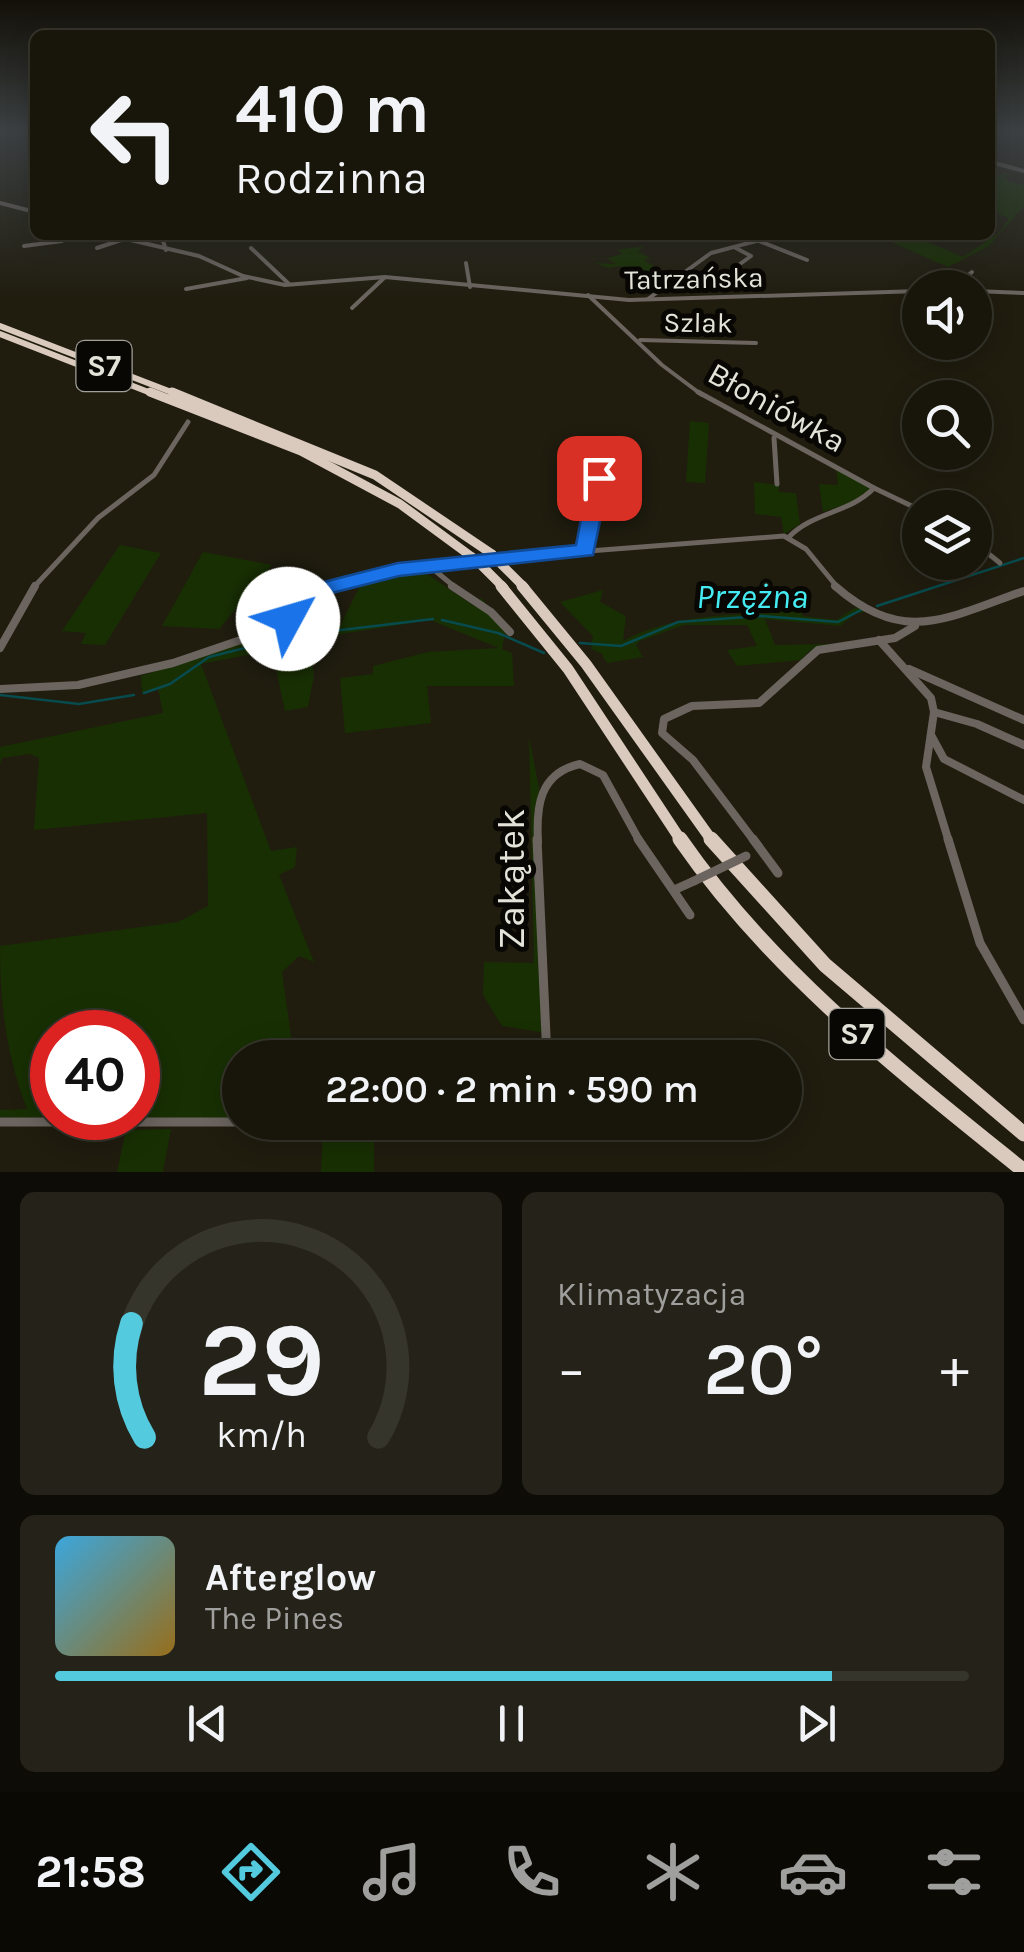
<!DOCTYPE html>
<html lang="pl">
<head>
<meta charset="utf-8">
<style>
	:root { --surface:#18160b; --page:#252319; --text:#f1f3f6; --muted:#9f9f9d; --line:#36352c; --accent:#54cade }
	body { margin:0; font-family:Karla,sans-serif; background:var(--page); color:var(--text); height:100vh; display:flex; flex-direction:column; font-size:38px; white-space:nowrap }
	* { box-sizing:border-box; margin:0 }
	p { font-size:32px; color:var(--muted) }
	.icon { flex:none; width:55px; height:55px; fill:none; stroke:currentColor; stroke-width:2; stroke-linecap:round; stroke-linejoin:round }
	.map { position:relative; height:1172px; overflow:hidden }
	.side { display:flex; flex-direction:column; gap:20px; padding:20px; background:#0d0c06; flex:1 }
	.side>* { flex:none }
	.banner { position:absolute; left:30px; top:30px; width:965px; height:210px; border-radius:15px; box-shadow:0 5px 25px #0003,0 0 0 2px var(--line); background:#18160b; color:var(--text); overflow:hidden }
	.buttons { position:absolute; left:902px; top:270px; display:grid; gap:20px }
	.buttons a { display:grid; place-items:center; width:90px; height:90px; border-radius:50%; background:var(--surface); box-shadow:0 5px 25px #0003,0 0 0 2px var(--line); font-size:50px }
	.speed { position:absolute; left:30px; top:1010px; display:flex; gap:20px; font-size:50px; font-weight:700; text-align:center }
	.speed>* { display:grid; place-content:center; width:130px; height:130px; border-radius:50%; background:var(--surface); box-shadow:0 5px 25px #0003,0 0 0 2px var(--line); line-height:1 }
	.speed .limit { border:15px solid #d22; background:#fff; color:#111 }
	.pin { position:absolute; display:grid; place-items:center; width:85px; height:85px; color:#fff; margin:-42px; border-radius:20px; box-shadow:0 5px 15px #0006 }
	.me { position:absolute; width:110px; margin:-55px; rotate:51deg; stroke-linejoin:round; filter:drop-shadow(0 0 8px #0008) }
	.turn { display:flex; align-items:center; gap:35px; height:210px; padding:0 40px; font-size:45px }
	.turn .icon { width:130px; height:130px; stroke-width:2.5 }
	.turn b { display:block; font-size:70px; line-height:85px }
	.big { font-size:75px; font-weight:600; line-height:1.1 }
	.side .tile { flex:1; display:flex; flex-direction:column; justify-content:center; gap:15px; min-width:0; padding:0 35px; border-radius:15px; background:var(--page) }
	.side .dial { align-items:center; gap:0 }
	.dial svg { height:260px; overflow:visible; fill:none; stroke:var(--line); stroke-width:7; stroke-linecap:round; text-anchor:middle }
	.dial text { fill:var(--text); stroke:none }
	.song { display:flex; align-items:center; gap:30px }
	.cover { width:120px; height:120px; border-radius:15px; background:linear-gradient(135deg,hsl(200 70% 55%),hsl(40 70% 35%)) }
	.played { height:10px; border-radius:5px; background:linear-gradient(90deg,var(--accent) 85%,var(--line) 85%) }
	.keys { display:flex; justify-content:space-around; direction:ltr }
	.heat { display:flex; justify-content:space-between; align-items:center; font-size:55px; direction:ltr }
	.side .tiles { flex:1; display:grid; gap:20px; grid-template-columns:1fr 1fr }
	.tile:last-child { grid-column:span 2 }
	.trip { position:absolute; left:222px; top:1040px; width:580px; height:100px; border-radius:50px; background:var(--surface); box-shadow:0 5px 25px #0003,0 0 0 2px var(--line); font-weight:600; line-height:100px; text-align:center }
	.dock { display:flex; height:160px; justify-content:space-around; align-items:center; background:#0a0904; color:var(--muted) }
	.dock .icon { width:70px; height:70px }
	.dock .on { color:var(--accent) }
	.dock b { font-size:45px; color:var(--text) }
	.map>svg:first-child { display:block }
</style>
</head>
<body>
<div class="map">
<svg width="1024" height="1172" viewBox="0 0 1024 1172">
	<rect width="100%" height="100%" fill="#201d0f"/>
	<g fill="#182f03" fill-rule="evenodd">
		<polygon points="1005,173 1012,175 1005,177 1008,181 1024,185 1024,206 989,246 948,267 880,237 863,235 911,235 963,257 999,233 1009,218 990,210 990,176"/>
		<polygon points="644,246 638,251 650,258 644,260 663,272 657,274 663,277 647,281 620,266 608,268 595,263 616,264 607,258 623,254 617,250"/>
		<polygon points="690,421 709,423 705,483 686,482"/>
		<polygon points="836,468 872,487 855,501 823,512 819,484 838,485"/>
		<polygon points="754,482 779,485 779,492 796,493 800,524 784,534 781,517 755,514"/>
		<polygon points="120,545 161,553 105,645 81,644 86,633 62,631"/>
		<polygon points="203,552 272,565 219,629 162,626"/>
		<polygon points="417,567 474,606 481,598 506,627 502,649 512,653 514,686 427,686 431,723 345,733 340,678 373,674 373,666 428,652 499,648 430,620 316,638 306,634 340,626 363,580"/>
		<path d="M603,590L600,602L626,616L623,641C670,616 721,615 774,613L767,592H790L803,616L836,620L861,604L873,610L855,614L840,626L765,619L775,645L829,644L809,651L801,660L737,666L727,650L757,646L747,625H684L640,641L636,645L643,657L607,663L601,653L591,649L593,636L560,602Z"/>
		<path d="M289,623L310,644L314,675L308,707L285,711L272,650L201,664L271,851L297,847L295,867L279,875L314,962L299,956L282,972L294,1057L240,1058V1119L0,1117V1110L27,1109C6,1054 0,1004 0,946L178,922L208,906L207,813L34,830L39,758L30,754L2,758L0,764V747L163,713L158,689L142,693L141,676L241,644ZM52,1032H138V1118H52Z"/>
		<polygon points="529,736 543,809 538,835 543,1057 541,1032 502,1026 483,995 484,962 534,963"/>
		<polygon points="364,1122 374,1123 374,1172 321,1172 323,1133"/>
		<polygon points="171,1129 163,1172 117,1172 126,1130"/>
	</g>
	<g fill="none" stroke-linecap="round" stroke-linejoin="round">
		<g stroke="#074b4e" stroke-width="2.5">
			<polyline points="877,606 1024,558"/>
			<polyline points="442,620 498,633 544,653"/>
			<polyline points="308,634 433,619"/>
			<polyline points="580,643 621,646 678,622 761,616 838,622 861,610"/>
			<polyline points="144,693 170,684 209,657 297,635"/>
			<polyline points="0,695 79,704 134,695"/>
		</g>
		<g stroke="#6b645f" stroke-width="4">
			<polyline points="990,162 1024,171"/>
			<polyline points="0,203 35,212"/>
			<polyline points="109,235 199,256 243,276 285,285 385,277 629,300 920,291"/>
			<polyline points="759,241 807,260"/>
			<polyline points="24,246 62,241"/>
			<polyline points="734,247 751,256 740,264"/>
			<polyline points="97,248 121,240"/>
			<polyline points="251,248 289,284"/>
			<polyline points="166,250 162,238 169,235"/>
			<polyline points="466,263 470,287"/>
			<polyline points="953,288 972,272"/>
			<polyline points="186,289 247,278"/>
			<polyline points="975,291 1024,293"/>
			<polyline points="588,295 662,365 702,395"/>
			<polyline points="648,299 711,253 779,235"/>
			<polyline points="352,308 384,278"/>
			<polyline points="640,340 756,343"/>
		</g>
		<g stroke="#6b645f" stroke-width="5">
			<path d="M698,392L874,488C850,513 813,512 789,537"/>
			<polyline points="774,438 777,484"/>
			<polyline points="874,488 920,510"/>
			<polyline points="975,543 1000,563"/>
			<polyline points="586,551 599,478"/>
			<polyline points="427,564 456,588"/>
			<polyline points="33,588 98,518 154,475 188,422"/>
			<polyline points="323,588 422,564 784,536 806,549 838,588"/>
		</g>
		<g stroke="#6b645f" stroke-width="8">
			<polyline points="452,586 491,612 510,632"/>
			<path d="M835,586C905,647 948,617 1024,591"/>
			<polyline points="879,640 931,698 934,712 926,767 949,842"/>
			<polyline points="0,648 35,586"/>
			<polyline points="909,669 1024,720"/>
			<polyline points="0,689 78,685 173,663 270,630 332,586"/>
			<polyline points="934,712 977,724 1024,745"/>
			<polyline points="931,735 944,759 1024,800"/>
			<path d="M538,842C536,807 539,773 580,764L603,775L640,842"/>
			<polyline points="755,842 693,760 662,733 664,719 692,706 759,703 818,650 895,638 915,626"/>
		</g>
		<g stroke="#6b645f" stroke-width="9">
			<polyline points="537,839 547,1058"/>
			<polyline points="638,839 690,915"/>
			<polyline points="753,839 778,873"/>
			<polyline points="948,839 980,943 1024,1020"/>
			<polyline points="674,890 694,881"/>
			<polyline points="0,1122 327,1122"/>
		</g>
		<g stroke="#dac9bd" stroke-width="6">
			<polyline points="0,326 179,395"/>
			<polyline points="0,334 156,395"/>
		</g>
		<g stroke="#dac9bd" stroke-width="9">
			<polyline points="150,392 301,451 400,504 472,557"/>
			<polyline points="172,392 375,475 492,554"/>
			<polyline points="498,561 525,588"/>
			<polyline points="478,562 504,588"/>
		</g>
		<g stroke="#dac9bd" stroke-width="11">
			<polyline points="501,586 568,669 682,842"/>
			<polyline points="522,586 586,664 713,842"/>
		</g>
		<g stroke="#dac9bd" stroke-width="15">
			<path d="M680,839C772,972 900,1071 1024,1171"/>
			<polyline points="711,839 825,965 1024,1134"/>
		</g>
		<polyline stroke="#6b645f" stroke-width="9" points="694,881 746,856"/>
		<g stroke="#dac9bd" stroke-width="9">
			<polyline points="492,554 498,561"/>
			<polyline points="472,557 478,562"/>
		</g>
	</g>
	<linearGradient id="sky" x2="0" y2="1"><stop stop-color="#121008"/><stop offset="0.44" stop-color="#3c4042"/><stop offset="1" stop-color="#3c4042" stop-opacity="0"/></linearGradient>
	<rect width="1024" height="297" fill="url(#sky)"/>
	<polygon fill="#1a73e8" stroke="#114b97" stroke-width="2.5" points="599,472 609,478 593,555 399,576 332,593 296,624 279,624 276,619 316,584 398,563 576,545 589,478"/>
	<g text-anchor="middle" stroke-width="10" stroke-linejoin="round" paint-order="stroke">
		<g font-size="28" fill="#e4e3d9" stroke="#080703">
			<text transform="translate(694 278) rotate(-1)" y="10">Tatrzańska</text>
			<text transform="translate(698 322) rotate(1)" y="10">Szlak</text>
		</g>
		<g fill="#080703" stroke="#a2a199" stroke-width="2.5">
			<rect x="76.5" y="341" width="55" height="50" rx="8"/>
			<rect x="829.5" y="1009" width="55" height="50" rx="8"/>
		</g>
		<g font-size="30" font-weight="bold" fill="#e4e3d9">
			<text x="104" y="376">S7</text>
			<text x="857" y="1044">S7</text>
		</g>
		<g font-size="32" fill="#e4e3d9" stroke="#080703">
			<text transform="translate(777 407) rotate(29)" y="11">Błoniówka</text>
		</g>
		<g font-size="35" font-style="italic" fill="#44ebf2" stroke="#080703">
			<text x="752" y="608">Przężna</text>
		</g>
		<g font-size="38" fill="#e4e3d9" stroke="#080703">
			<text transform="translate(511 879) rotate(-90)" y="13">Zakątek</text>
		</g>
	</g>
</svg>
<div class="buttons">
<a><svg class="icon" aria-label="sound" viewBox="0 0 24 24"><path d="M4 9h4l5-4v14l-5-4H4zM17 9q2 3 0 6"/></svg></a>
<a><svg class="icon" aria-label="search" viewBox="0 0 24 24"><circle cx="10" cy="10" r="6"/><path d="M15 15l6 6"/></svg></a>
<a><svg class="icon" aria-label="layers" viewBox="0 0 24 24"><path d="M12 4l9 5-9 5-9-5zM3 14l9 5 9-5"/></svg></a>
</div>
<div class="speed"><div class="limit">40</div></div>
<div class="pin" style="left:599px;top:478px;background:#d93025"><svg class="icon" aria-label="arrive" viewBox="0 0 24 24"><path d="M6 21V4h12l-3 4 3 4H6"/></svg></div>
<svg class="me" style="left:288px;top:619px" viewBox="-20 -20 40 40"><circle r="19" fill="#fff"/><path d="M0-13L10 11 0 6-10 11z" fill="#1a73e8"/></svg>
<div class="trip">22:00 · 2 min · 590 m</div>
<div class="banner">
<div class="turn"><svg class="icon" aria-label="left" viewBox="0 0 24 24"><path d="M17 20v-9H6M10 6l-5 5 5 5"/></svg><div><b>410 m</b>Rodzinna</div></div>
</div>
</div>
<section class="side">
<div class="tiles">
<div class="tile dial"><svg viewBox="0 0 100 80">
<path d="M14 69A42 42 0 1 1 86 69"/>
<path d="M14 69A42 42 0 0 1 10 34" stroke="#54cade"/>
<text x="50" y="56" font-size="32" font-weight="700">29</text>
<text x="50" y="72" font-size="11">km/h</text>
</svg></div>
<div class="tile"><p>Klimatyzacja</p>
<div class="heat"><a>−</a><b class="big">20°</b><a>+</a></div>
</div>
<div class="tile">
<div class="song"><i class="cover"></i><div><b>Afterglow</b><p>The Pines</p></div></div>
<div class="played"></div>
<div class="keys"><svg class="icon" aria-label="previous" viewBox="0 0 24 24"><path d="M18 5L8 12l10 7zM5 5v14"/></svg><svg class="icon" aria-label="pause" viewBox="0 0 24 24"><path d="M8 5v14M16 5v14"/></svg><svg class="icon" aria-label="next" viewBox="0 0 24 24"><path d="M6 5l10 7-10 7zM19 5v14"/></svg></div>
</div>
</div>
</section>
<nav class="dock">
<b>21:58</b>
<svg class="icon on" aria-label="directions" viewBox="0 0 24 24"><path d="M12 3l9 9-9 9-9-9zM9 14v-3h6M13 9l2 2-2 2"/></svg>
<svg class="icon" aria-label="music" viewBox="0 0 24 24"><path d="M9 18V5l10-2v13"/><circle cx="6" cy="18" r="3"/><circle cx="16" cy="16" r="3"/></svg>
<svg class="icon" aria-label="phone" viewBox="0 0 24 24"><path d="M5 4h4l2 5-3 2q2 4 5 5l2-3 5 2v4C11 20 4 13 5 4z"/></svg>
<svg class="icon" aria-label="climate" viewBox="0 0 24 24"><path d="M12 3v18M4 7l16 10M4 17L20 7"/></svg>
<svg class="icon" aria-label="car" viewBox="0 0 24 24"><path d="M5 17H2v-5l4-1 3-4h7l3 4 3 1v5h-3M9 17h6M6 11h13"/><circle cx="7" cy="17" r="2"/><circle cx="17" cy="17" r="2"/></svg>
<svg class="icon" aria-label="filters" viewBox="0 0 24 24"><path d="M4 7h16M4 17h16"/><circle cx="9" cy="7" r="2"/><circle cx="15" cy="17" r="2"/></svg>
</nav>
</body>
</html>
